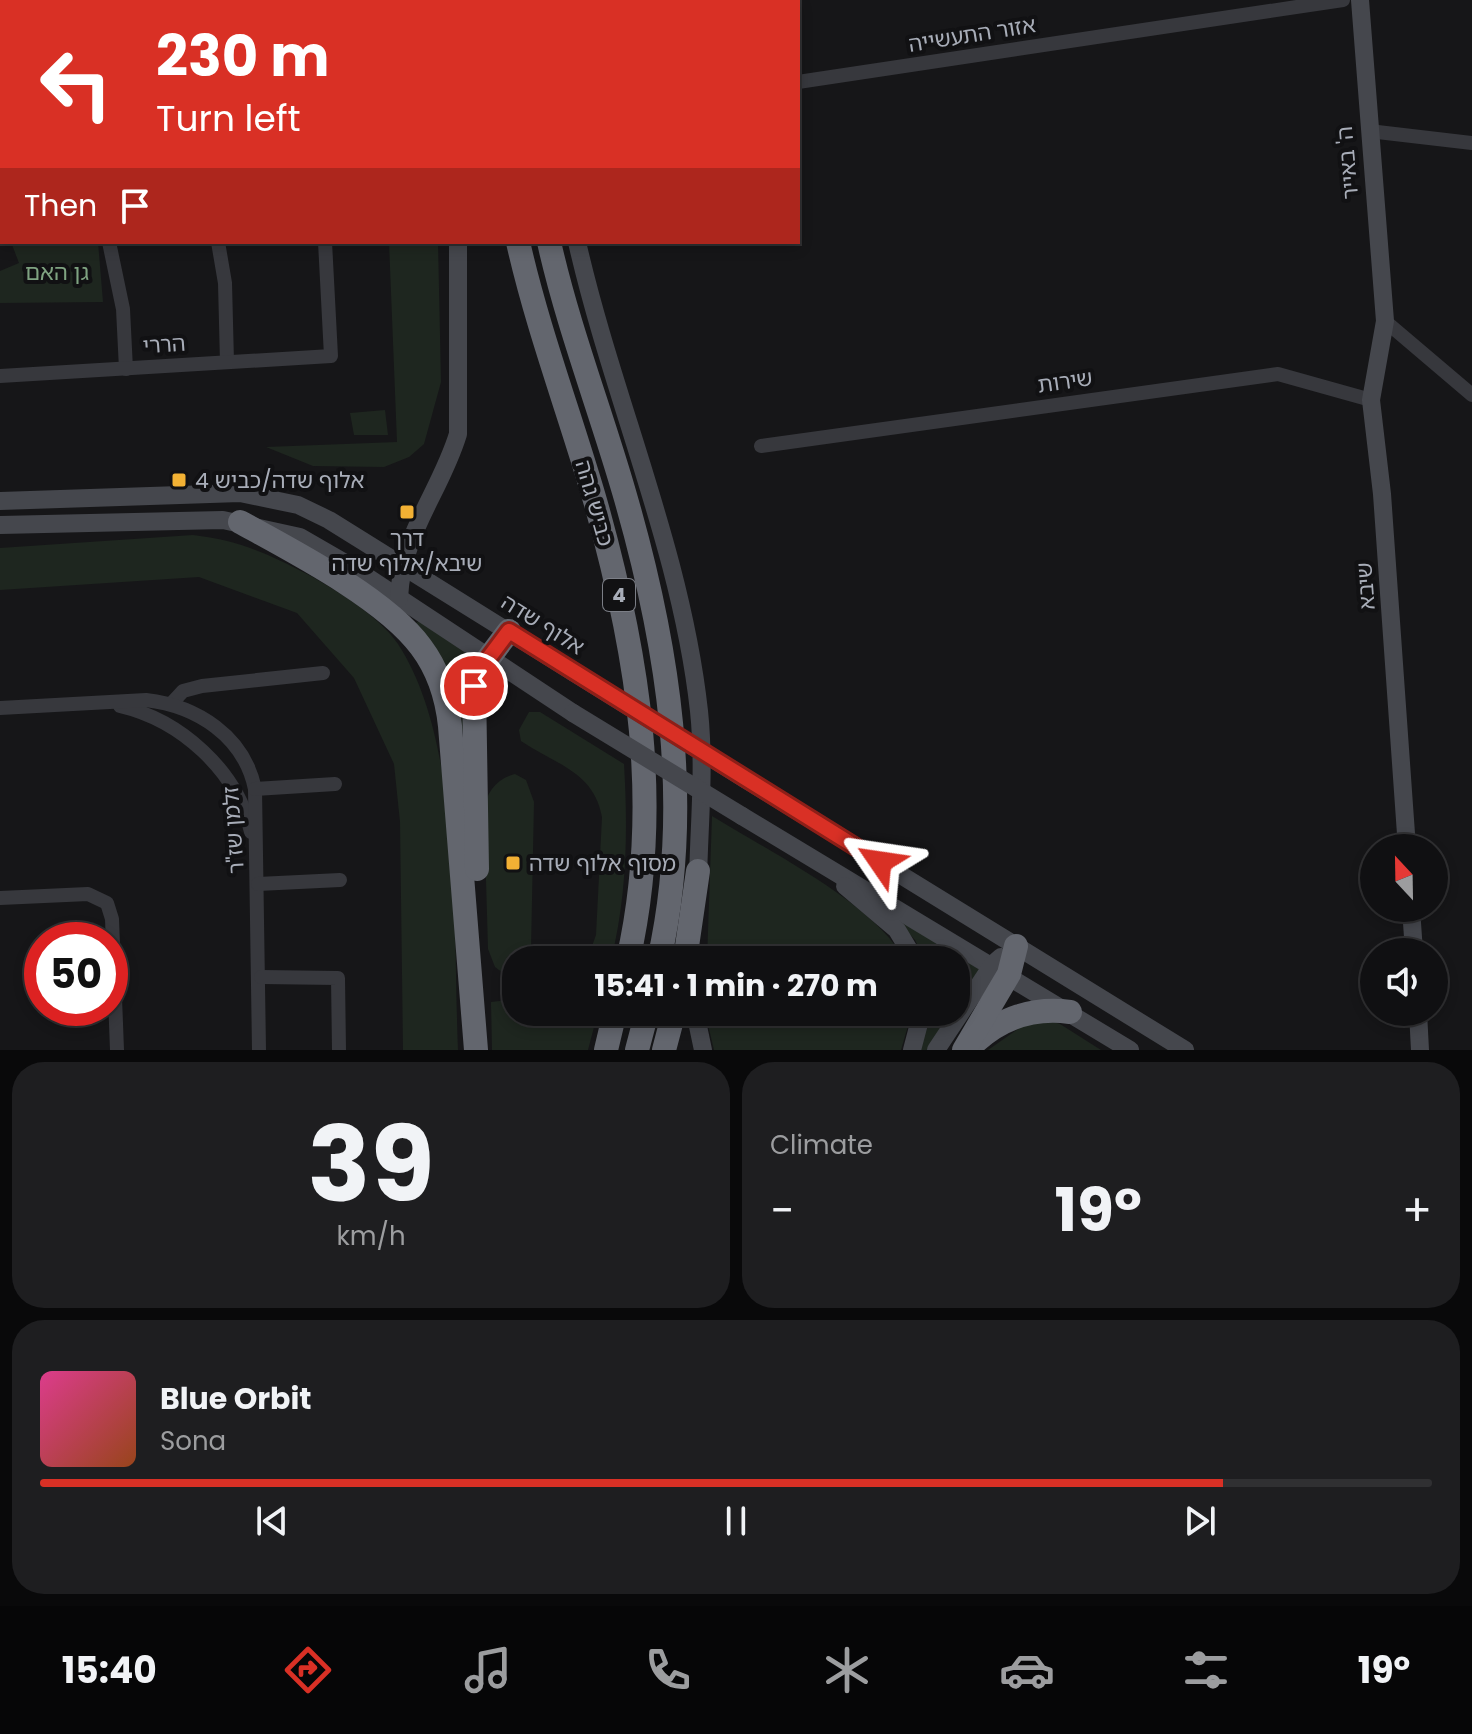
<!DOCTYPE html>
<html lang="en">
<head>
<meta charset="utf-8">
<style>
	:root { --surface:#101012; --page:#1e1e20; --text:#f1f3f6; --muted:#9c9d9f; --line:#303032; --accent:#d93025 }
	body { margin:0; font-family:Poppins,"Noto Sans Hebrew",sans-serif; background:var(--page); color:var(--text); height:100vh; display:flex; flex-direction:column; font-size:30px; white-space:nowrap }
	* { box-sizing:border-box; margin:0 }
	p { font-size:26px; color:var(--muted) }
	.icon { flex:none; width:44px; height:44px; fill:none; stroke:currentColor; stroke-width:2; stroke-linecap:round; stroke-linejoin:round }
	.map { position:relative; height:1050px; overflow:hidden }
	.panel { display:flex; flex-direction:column; gap:12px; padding:12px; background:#09090a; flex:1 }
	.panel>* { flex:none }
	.hud { position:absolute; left:0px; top:0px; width:800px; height:244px; box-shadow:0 4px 12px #0003,0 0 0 2px var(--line); background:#d93025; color:#fff; overflow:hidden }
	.needle { width:52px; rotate:338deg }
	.controls { position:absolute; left:1360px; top:834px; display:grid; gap:16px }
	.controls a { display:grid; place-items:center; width:88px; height:88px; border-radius:50%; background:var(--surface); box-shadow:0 4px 12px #0003,0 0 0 2px var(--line); font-size:40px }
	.speed { position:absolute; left:24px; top:922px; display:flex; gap:16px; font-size:40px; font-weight:700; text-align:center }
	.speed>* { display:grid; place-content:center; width:104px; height:104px; border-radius:50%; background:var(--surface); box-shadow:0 4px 12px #0003,0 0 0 2px var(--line); line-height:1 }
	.speed .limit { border:12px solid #d22; background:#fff; color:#111 }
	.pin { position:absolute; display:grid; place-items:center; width:68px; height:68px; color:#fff; margin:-34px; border:4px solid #fff; border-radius:50%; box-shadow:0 2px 8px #0007 }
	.me { position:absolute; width:88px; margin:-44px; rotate:302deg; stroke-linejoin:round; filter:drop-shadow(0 0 6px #0008) }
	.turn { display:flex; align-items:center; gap:28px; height:168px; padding:0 24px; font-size:36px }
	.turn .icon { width:104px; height:104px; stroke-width:2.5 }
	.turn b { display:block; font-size:56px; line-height:68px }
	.then { display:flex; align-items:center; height:76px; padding:0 24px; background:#0003; gap:16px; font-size:30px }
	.big { font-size:60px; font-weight:700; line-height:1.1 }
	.panel .card { flex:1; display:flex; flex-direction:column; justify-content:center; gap:12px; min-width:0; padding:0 28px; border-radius:32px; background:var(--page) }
	.panel .dial { align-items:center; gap:0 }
	.dial b { font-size:104px; line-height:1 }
	.song { display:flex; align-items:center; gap:24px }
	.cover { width:96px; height:96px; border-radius:12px; background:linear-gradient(135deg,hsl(330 70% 55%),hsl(20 70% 35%)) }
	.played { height:8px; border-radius:4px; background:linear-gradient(90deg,var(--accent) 85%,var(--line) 85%) }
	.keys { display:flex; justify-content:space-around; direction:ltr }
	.heat { display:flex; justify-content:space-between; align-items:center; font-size:44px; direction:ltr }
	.panel .tiles { flex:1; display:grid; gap:12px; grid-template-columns:1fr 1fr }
	.card:last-child { grid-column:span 2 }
	.trip { position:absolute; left:502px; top:946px; width:468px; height:80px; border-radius:32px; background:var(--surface); box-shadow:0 4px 12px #0003,0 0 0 2px var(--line); font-weight:700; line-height:80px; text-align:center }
	.tabs { display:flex; height:128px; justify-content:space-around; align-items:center; background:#060607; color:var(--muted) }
	.tabs .icon { width:56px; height:56px }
	.tabs .active { color:var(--accent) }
	.tabs b { font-size:36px; color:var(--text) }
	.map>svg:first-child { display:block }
</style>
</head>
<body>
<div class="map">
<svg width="1472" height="1050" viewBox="0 0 1472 1050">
	<rect width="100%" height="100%" fill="#161618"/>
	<g fill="#1e261f">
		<polygon points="11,242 98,242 103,302 0,303 0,271 19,263"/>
		<polygon points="389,242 438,242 441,382 424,444 409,457 384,467 313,466 266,447 397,442"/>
		<polygon points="385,410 388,435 354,435 350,413"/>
		<path d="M193,535C237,540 267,553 307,574C336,590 379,616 398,644C463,743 453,932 458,1050H403L400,822L394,764L354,678L297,613L199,577L0,590V548Z"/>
		<polygon points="419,621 477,659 466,730 456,731 410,627"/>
		<path d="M529,712H540L624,764C628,829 627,897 611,960H587L596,935L602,817C594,772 557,765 521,741L519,730Z"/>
		<path d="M515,774L526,780L534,802L531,949L529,960H516V974L507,976L495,967L488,949L484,811C486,793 496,779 515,774Z"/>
		<path d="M712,816C765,849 879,906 904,960H707Z"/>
		<polygon points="905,919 985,968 937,1042 930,1050 917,1050 932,1012 956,1012 956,960 925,960 915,940 901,925"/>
		<polygon points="516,999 516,1012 598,1012 588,1050 492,1050 491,1002"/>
		<polygon points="705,1012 912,1012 901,1050 714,1050"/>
		<polygon points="1043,1019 1060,1024 1101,1050 988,1050 1028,1022"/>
	</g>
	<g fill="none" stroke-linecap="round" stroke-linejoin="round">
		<g stroke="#37383d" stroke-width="14">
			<polyline points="14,0 15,2"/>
			<polyline points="295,0 295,2"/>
			<polyline points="798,82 1343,0"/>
			<polyline points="1369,131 1472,143"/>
			<polyline points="0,139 2,138"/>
			<polyline points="109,242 123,309 126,369"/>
			<polyline points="218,242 225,283 227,362"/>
			<polyline points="1385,321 1472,395"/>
			<polyline points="0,376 331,356 325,242"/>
			<polyline points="761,446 1278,374 1371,400"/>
			<polyline points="171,704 183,691 202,686 323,673"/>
			<path d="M120,706C180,720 237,770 251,832"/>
			<path d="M0,708L146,700C197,706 244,736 255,789L259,1050"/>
			<polyline points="255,789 335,784"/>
			<polyline points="258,884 340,880"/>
			<polyline points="0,898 88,894 107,903 112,919 117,1050"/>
			<polyline points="261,977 338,978 339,1050"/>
		</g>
		<g stroke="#45474d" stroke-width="18">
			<polyline points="454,0 454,2"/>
			<polyline points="538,0 538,2"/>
			<polyline points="1360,0 1385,321 1371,400 1382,494 1407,848"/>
			<path d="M577,242C613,400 681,548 699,711C705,768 699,825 698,881"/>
			<polyline points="0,501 240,493 298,505 329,520 573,672"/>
			<polyline points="0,525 223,520 300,537 352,567 573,713"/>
			<path d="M399,598C402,532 440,493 458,434V242"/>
			<polyline points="745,779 1185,1050"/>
			<polyline points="742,816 1130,1050"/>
			<polyline points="845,886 897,930 915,960"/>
			<polyline points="1411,908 1414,952"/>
			<polyline points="695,1012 703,1050"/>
			<polyline points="1418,1012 1420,1050"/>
			<polyline points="912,1050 922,1012"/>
			<polyline points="936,1050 993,964 1001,957"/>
		</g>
		<g stroke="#63666e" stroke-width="24">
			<polyline points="483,0 483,2"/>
			<polyline points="514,0 514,2"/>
			<path d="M518,242C538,331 571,417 596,504C638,654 663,805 628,960"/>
			<path d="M549,242C568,327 600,409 624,492C668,643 694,804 659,960"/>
			<path d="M240,522C293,551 386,599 421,647C439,671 447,697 450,726L476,1050"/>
			<polyline points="477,869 474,686 479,671 509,631"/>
			<polyline points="685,960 698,871"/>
			<path d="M974,1043C1001,1018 1034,1007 1070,1012"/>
			<polyline points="606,1050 615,1012"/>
			<polyline points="637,1050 647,1012"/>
			<polyline points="664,1050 674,1012"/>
			<polyline points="964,1050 1009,974 1016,946"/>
		</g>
		<g stroke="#45474d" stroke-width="18">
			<polyline points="573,672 745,779"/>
			<polyline points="573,713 742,816"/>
		</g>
	</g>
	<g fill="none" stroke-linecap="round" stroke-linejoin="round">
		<g stroke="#8d1f18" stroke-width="20">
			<polyline id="route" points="474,686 479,671 509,631 880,862"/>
		</g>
		<use href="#route" stroke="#d93025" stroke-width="14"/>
	</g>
	<g fill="#f2b134" stroke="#111113" stroke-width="3">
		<rect x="171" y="472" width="16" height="16" rx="4"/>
		<rect x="399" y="504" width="16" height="16" rx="4"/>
		<rect x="505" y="855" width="16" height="16" rx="4"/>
	</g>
	<g text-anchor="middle" stroke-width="8" stroke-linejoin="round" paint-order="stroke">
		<rect fill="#111113" stroke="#7b7e86" stroke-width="2" x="603" y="579" width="32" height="32" rx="6"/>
		<g font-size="20" font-weight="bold" fill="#a8adb8">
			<text x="619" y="602">4</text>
		</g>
		<g font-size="22" fill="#a8adb8" stroke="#111113">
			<text transform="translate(972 34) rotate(-9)" y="8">אזור התעשייה</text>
			<text transform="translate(1347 163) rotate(-95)" y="8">ה' באייר</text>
			<text transform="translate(164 344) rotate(-4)" y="8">הררי</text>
			<text transform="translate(1065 381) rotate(-8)" y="8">שירות</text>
			<text transform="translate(595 503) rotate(74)" y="8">כביש גהה</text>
			<text transform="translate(1365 586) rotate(-94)" y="8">שיבא</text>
			<text transform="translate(543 624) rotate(32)" y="8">אלוף שדה</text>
			<text transform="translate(233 830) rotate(-94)" y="8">זלמן שז"ר</text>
		</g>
		<g font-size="22" fill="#7fa381" stroke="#111113">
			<text x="57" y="280">גן האם</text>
		</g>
		<g font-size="22" fill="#a8adb8" stroke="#111113" text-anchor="start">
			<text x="195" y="488">אלוף שדה/כביש 4</text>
			<text x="407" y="546" text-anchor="middle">דרך<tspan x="407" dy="25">שיבא/אלוף שדה</tspan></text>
			<text x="529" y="871">מסוף אלוף שדה</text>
		</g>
	</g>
</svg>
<div class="controls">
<a><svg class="needle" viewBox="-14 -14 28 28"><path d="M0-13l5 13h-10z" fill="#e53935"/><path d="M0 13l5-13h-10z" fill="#9c9d9f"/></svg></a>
<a><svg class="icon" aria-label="sound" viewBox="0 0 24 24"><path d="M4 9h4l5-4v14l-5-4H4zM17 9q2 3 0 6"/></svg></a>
</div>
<div class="speed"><div class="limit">50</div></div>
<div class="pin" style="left:474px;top:686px;background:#d93025"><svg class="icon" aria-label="arrive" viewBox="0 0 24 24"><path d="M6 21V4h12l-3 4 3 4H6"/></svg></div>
<svg class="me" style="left:880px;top:862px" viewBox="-20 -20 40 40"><path d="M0-17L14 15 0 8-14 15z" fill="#d93025" stroke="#fff" stroke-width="4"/></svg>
<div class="trip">15:41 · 1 min · 270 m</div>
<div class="hud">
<div class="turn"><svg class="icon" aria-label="left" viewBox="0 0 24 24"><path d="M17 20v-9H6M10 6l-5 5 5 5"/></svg><div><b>230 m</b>Turn left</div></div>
<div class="then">Then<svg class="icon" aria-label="arrive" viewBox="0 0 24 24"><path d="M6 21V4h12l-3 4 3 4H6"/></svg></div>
</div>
</div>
<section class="panel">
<div class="tiles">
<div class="card dial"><b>39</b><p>km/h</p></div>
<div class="card"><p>Climate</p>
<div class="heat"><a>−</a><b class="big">19°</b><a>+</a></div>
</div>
<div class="card">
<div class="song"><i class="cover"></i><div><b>Blue Orbit</b><p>Sona</p></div></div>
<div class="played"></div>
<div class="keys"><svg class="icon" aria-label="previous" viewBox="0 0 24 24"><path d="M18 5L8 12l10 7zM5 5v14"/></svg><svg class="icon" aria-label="pause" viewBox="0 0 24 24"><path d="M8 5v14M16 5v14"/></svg><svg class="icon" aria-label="next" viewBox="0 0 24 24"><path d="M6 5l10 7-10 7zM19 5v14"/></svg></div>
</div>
</div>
</section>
<nav class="tabs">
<b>15:40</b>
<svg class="icon active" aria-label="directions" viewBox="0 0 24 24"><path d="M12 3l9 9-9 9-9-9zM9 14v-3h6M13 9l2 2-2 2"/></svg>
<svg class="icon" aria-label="music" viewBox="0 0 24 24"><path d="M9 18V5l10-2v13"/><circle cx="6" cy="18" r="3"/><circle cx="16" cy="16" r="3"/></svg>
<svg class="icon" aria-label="phone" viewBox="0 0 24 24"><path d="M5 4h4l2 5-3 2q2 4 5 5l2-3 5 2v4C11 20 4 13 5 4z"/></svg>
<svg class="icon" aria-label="climate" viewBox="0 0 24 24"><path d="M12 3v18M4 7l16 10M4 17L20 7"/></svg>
<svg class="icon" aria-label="car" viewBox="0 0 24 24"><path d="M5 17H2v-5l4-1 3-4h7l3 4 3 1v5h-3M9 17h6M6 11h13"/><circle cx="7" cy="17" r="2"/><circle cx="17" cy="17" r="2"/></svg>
<svg class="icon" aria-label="filters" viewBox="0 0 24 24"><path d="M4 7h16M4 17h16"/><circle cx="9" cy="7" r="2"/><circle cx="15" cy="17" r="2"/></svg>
<b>19°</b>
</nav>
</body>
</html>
